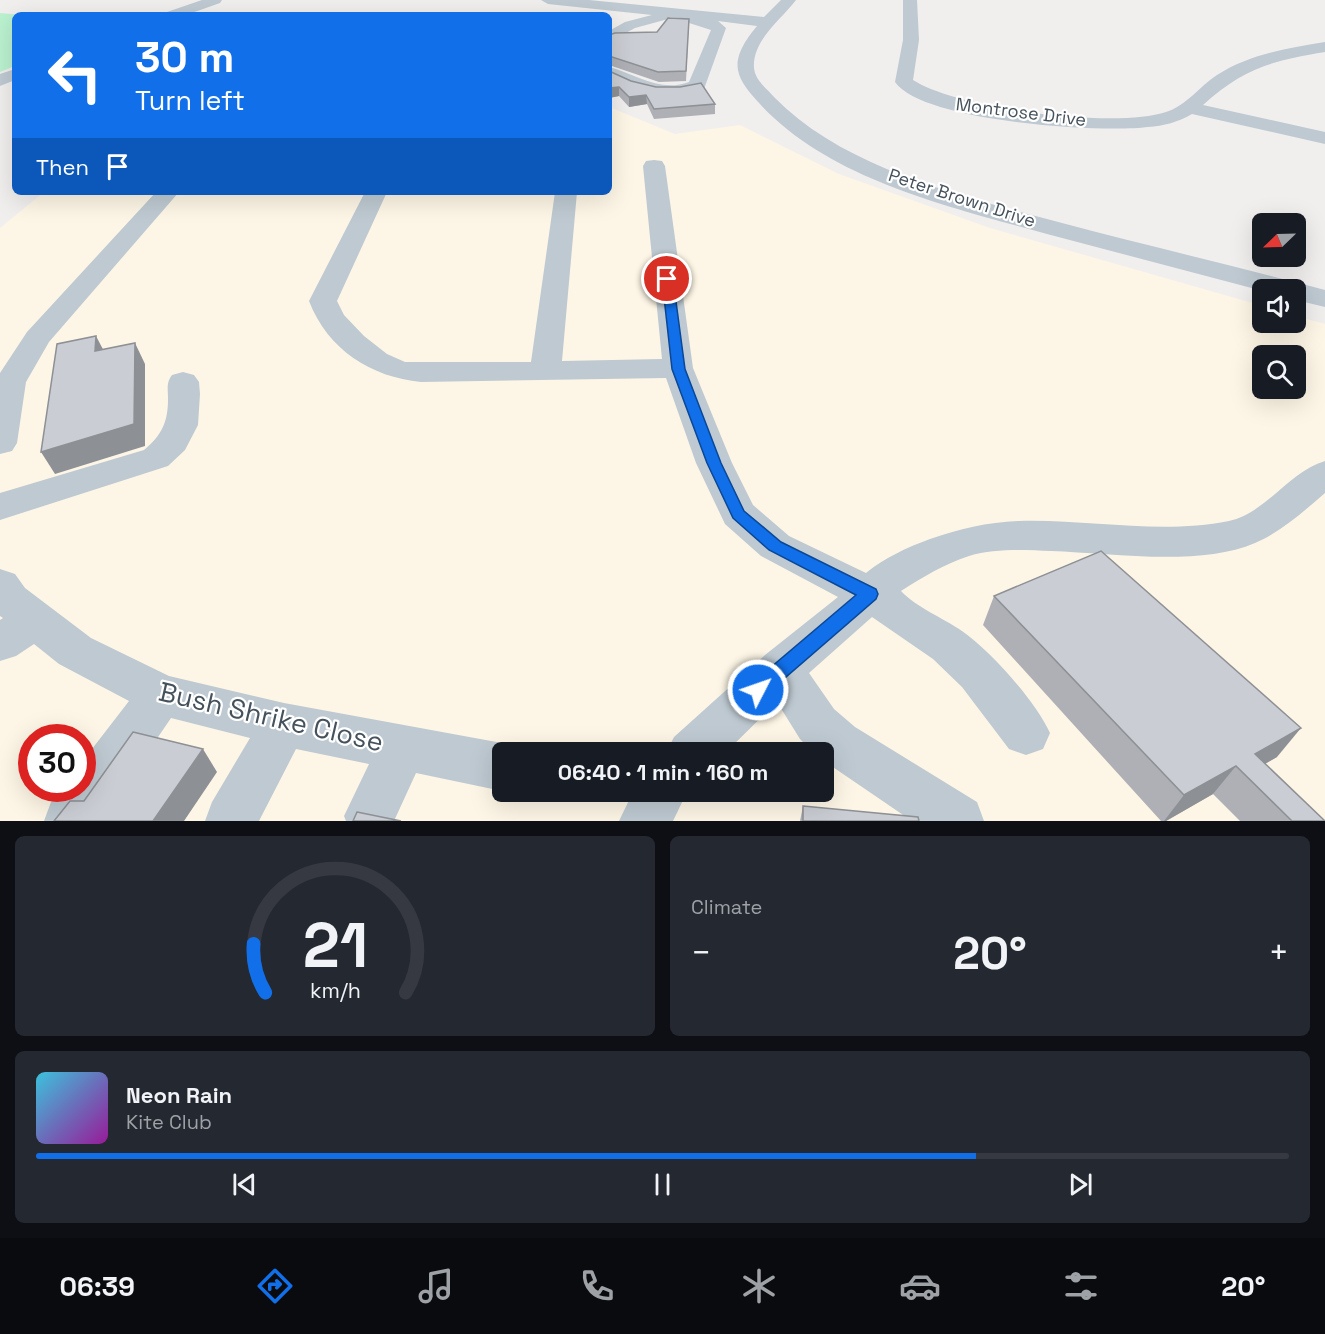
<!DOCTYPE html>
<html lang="en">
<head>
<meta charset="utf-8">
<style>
	:root { --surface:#171b24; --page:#242831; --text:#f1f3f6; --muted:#9ea1a6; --line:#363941; --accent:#106fe9 }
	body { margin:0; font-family:"Space Grotesk",sans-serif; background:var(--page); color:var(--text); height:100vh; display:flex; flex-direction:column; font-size:22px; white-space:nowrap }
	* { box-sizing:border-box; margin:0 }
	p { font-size:20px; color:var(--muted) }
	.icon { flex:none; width:33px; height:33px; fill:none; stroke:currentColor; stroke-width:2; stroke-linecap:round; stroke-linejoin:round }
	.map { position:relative; height:821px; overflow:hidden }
	.sheet { display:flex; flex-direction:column; gap:15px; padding:15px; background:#0d0f14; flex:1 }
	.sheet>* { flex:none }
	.hud { position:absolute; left:12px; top:12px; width:600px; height:183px; border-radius:9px; box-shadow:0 6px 24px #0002; background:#106fe9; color:#fff; overflow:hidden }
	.needle { width:39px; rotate:247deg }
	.tools { position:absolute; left:1252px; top:213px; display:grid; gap:12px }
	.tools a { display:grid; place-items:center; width:54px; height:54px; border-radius:9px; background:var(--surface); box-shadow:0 6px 24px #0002; font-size:30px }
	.speed { position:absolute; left:18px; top:724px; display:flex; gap:12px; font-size:30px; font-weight:700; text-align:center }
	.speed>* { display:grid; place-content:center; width:78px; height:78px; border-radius:50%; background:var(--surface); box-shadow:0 6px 24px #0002; line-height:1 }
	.speed .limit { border:9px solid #d22; background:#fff; color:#111 }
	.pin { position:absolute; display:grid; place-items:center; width:51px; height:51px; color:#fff; margin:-26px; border:3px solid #fff; border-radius:50%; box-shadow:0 2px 6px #0007 }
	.me { position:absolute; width:66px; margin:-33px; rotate:49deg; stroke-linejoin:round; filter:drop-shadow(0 0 4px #0008) }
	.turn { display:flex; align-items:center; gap:21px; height:126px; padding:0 24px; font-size:27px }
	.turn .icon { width:78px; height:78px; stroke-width:2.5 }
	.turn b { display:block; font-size:42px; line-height:51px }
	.then { display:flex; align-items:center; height:57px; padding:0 24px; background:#0003; gap:12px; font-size:22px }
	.big { font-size:45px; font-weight:800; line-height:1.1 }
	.sheet .widget { flex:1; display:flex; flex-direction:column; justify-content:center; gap:9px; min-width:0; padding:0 21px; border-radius:9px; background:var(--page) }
	.sheet .dial { align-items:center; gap:0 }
	.dial svg { height:156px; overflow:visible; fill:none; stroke:var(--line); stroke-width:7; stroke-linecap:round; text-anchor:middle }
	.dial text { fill:var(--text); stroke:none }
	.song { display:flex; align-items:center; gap:18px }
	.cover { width:72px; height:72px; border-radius:9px; background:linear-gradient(135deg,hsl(190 70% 55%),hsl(300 70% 35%)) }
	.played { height:6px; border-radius:3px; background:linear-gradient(90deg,var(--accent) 75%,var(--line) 75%) }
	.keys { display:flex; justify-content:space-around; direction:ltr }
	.heat { display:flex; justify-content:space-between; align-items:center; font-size:33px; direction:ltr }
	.sheet .tiles { flex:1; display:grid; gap:15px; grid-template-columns:1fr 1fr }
	.widget:last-child { grid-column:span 2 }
	.trip { position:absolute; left:492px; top:742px; width:342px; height:60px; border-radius:9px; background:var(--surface); box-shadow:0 6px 24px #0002; font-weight:800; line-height:60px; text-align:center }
	.tab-bar { display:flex; height:96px; justify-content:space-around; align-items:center; background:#090b0e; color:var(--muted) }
	.tab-bar .icon { width:42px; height:42px }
	.tab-bar .on { color:var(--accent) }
	.tab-bar b { font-size:27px; color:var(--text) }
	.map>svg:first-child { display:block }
</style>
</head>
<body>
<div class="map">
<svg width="1325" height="821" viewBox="0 0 1325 821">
	<rect width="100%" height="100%" fill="#f1eeee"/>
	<path fill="#fdf6e6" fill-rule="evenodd" d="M609,107L675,134L740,125L839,174L990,228L1263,306V322H1296V316L1325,324V821H0V228L44,192H609ZM1263,356H1296V388H1263ZM32,738H82V789H32ZM502,753H824V792H502Z"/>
	<polygon fill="#baf1cf" points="0,13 22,15 15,15 15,66 0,72"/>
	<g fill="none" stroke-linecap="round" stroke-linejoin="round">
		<g fill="#bec9d1" fill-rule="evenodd">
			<polygon points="202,0 222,0 220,3 186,15 165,15 167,12"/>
			<path d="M541,0H589L764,17L781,0H796C781,20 752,40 754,68C755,80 767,89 774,97C845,170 966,197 1062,223C1149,246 1238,267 1325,290V307L1296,300V290L1263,291C1191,272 1119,253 1047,234C951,207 830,180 760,104C752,95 740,83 738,70C735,54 748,37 757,26L718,21L726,28L704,89C672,101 640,94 609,79V67C636,74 660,93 689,82L711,30L683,21L681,18L670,17L668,19L635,28L609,42V31L625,22L652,15L548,4Z"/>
			<path d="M903,0H917L919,40L913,80C958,109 1115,129 1166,112C1186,106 1200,86 1217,75C1249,54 1288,48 1325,42V52C1271,61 1244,68 1203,105L1325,132V144L1192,114C1179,122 1163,126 1148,127C1101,133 923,122 895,82L903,40Z"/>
			<polygon points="15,69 15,80 0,86 0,74"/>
			<path d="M654,160L662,161L665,166L693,368L732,463L753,505L789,536L866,573C884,558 908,547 930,539C959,529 988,522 1019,521C1089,519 1160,535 1229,521C1266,513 1290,471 1325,461V493C1304,511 1281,532 1255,543C1200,567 1111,553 1051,551C1025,550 995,548 969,556C944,564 923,577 901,591C916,607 943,618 962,631C991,651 1036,702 1050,733L1043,749L1026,755L1009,749L962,687L933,659L872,617L809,673L834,709L855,727L977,802L984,821H912L824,761V753H814L800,739L777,702L725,753H666L674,737L765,655L838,597L761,556L725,524L696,463L666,378L421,382C371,377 328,350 309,301L365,192H387L337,301L344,315L364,336L387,354L405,362H531L555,192H577L562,361L662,359L643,166L646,161Z"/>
			<polygon points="156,192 179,192 49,342 26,382 17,443 12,451 0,454 0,373 27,332"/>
			<path d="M183,372L194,375L199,382L200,394L198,425L185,450L168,466L0,520V493L144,450C162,435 168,422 168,399C168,389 166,383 172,375Z"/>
			<polygon points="0,569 15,574 25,588 91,638 169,676 284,703 502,743 520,750 521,753 502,753 502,791 416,773 394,821 346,821 344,816 369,764 296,749 259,821 205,821 212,802 250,738 171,718 101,821 44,821 51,802 62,789 82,789 82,762 129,701 59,664 34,644 16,656 0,661 0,620 3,618 0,616"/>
			<polygon points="633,792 687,792 673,821 619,821"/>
		</g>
	</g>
	<g fill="#aeb0b5">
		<polygon points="689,19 686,81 659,82 609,65 609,35 657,32"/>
		<polygon points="609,71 631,81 715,104 715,114 654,119 647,104 629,107 619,96 609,98"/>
		<polygon points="994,596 1277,757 1265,764 1325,821 1240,821 1213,794 1166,821 1161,821 983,625"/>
		<polygon points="803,806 919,821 800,821"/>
	</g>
	<g fill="#8d9094">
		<polygon points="612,18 612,27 609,29 609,21"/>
		<polygon points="619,87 619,96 609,98 609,88"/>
		<polygon points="646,95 647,104 629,107 629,97"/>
		<polygon points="96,336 107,357 95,351"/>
		<polygon points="135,343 145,364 145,446 55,474 41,452"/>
		<polygon points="1301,728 1277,757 1245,775 1255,754"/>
		<polygon points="203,749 217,772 184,821 153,821"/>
		<polygon points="1236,766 1213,794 1166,821 1164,821 1184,795"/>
	</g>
	<g fill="#cacdd3" stroke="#8d9094" stroke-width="1.5">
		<polygon points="668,18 689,19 686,71 658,72 609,56 609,35 615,33 657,32"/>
		<polygon points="609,71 631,81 656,87 680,87 701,83 715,104 654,109 646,95 629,97 619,87 609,88"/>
		<polygon points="96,336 95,351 135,343 134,424 41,452 57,344"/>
		<polygon points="1101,551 1301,728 1255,754 1325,821 1292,821 1236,766 1184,795 994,596"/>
		<polygon points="133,732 203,749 153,821 54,821 70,801 84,801"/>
		<polygon points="803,806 918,817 919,821 803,821"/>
		<polygon points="357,812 401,821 353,821"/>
	</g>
	<polygon fill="#106fe9" stroke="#0a4897" stroke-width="1.5" points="667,275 673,279 685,369 721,463 744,511 781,542 876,589 878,594 876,599 764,696 758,698 751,696 748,690 751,684 856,595 769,550 733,518 707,463 672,369 662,279"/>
	<g text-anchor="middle" stroke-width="4.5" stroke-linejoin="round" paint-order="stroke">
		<g font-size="18" fill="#45525c" stroke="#fff">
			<text transform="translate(1021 112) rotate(7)" y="6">Montrose Drive</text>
			<text transform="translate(962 198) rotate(18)" y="6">Peter Brown Drive</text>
		</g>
		<g font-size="27" fill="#45525c" stroke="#fff">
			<text transform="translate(271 717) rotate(13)" y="9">Bush Shrike Close</text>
		</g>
	</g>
</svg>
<div class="tools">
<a><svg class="needle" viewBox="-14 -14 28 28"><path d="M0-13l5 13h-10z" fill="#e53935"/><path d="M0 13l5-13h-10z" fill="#9ea1a6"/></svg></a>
<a><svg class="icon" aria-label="sound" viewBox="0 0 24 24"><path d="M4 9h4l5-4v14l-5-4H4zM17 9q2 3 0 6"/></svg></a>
<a><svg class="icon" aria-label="search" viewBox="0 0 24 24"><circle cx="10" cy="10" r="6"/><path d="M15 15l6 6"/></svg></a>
</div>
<div class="speed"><div class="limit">30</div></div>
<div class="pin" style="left:667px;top:279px;background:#d93025"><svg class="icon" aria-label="arrive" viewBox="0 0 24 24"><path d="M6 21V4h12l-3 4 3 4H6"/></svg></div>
<svg class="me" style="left:758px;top:690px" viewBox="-20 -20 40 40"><circle r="17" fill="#106fe9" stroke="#fff" stroke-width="3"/><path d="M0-11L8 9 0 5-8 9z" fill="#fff"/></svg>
<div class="trip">06:40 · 1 min · 160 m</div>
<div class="hud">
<div class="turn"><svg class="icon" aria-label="left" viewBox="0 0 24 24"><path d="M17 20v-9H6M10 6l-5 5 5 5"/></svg><div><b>30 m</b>Turn left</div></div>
<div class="then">Then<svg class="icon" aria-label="arrive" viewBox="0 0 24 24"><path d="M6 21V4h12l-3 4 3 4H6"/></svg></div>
</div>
</div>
<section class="sheet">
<div class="tiles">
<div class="widget dial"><svg viewBox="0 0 100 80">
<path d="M14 69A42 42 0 1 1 86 69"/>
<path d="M14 69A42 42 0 0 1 8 44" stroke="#106fe9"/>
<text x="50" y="56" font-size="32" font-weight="700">21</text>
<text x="50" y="72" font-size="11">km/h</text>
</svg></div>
<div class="widget"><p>Climate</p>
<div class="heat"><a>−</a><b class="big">20°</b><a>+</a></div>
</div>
<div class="widget">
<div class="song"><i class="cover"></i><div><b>Neon Rain</b><p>Kite Club</p></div></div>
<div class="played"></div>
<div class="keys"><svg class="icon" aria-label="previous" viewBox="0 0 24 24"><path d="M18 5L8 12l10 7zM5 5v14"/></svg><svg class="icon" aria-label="pause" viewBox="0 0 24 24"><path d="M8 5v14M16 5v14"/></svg><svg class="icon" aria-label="next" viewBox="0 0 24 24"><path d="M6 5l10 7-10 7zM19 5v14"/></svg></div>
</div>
</div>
</section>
<nav class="tab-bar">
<b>06:39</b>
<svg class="icon on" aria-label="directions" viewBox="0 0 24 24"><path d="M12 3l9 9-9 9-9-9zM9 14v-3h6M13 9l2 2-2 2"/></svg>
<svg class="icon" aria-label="music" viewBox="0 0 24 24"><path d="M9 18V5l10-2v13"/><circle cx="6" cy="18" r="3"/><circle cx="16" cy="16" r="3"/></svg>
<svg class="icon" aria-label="phone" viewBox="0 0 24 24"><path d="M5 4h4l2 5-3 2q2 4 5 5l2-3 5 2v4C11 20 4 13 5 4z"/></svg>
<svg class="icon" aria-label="climate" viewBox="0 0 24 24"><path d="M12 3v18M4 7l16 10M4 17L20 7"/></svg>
<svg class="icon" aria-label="car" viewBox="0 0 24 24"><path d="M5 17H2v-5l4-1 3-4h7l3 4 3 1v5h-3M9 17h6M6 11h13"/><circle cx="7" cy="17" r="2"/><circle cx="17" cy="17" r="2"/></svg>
<svg class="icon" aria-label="filters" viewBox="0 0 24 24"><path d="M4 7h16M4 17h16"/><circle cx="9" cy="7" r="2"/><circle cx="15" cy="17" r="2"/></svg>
<b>20°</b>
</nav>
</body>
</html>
